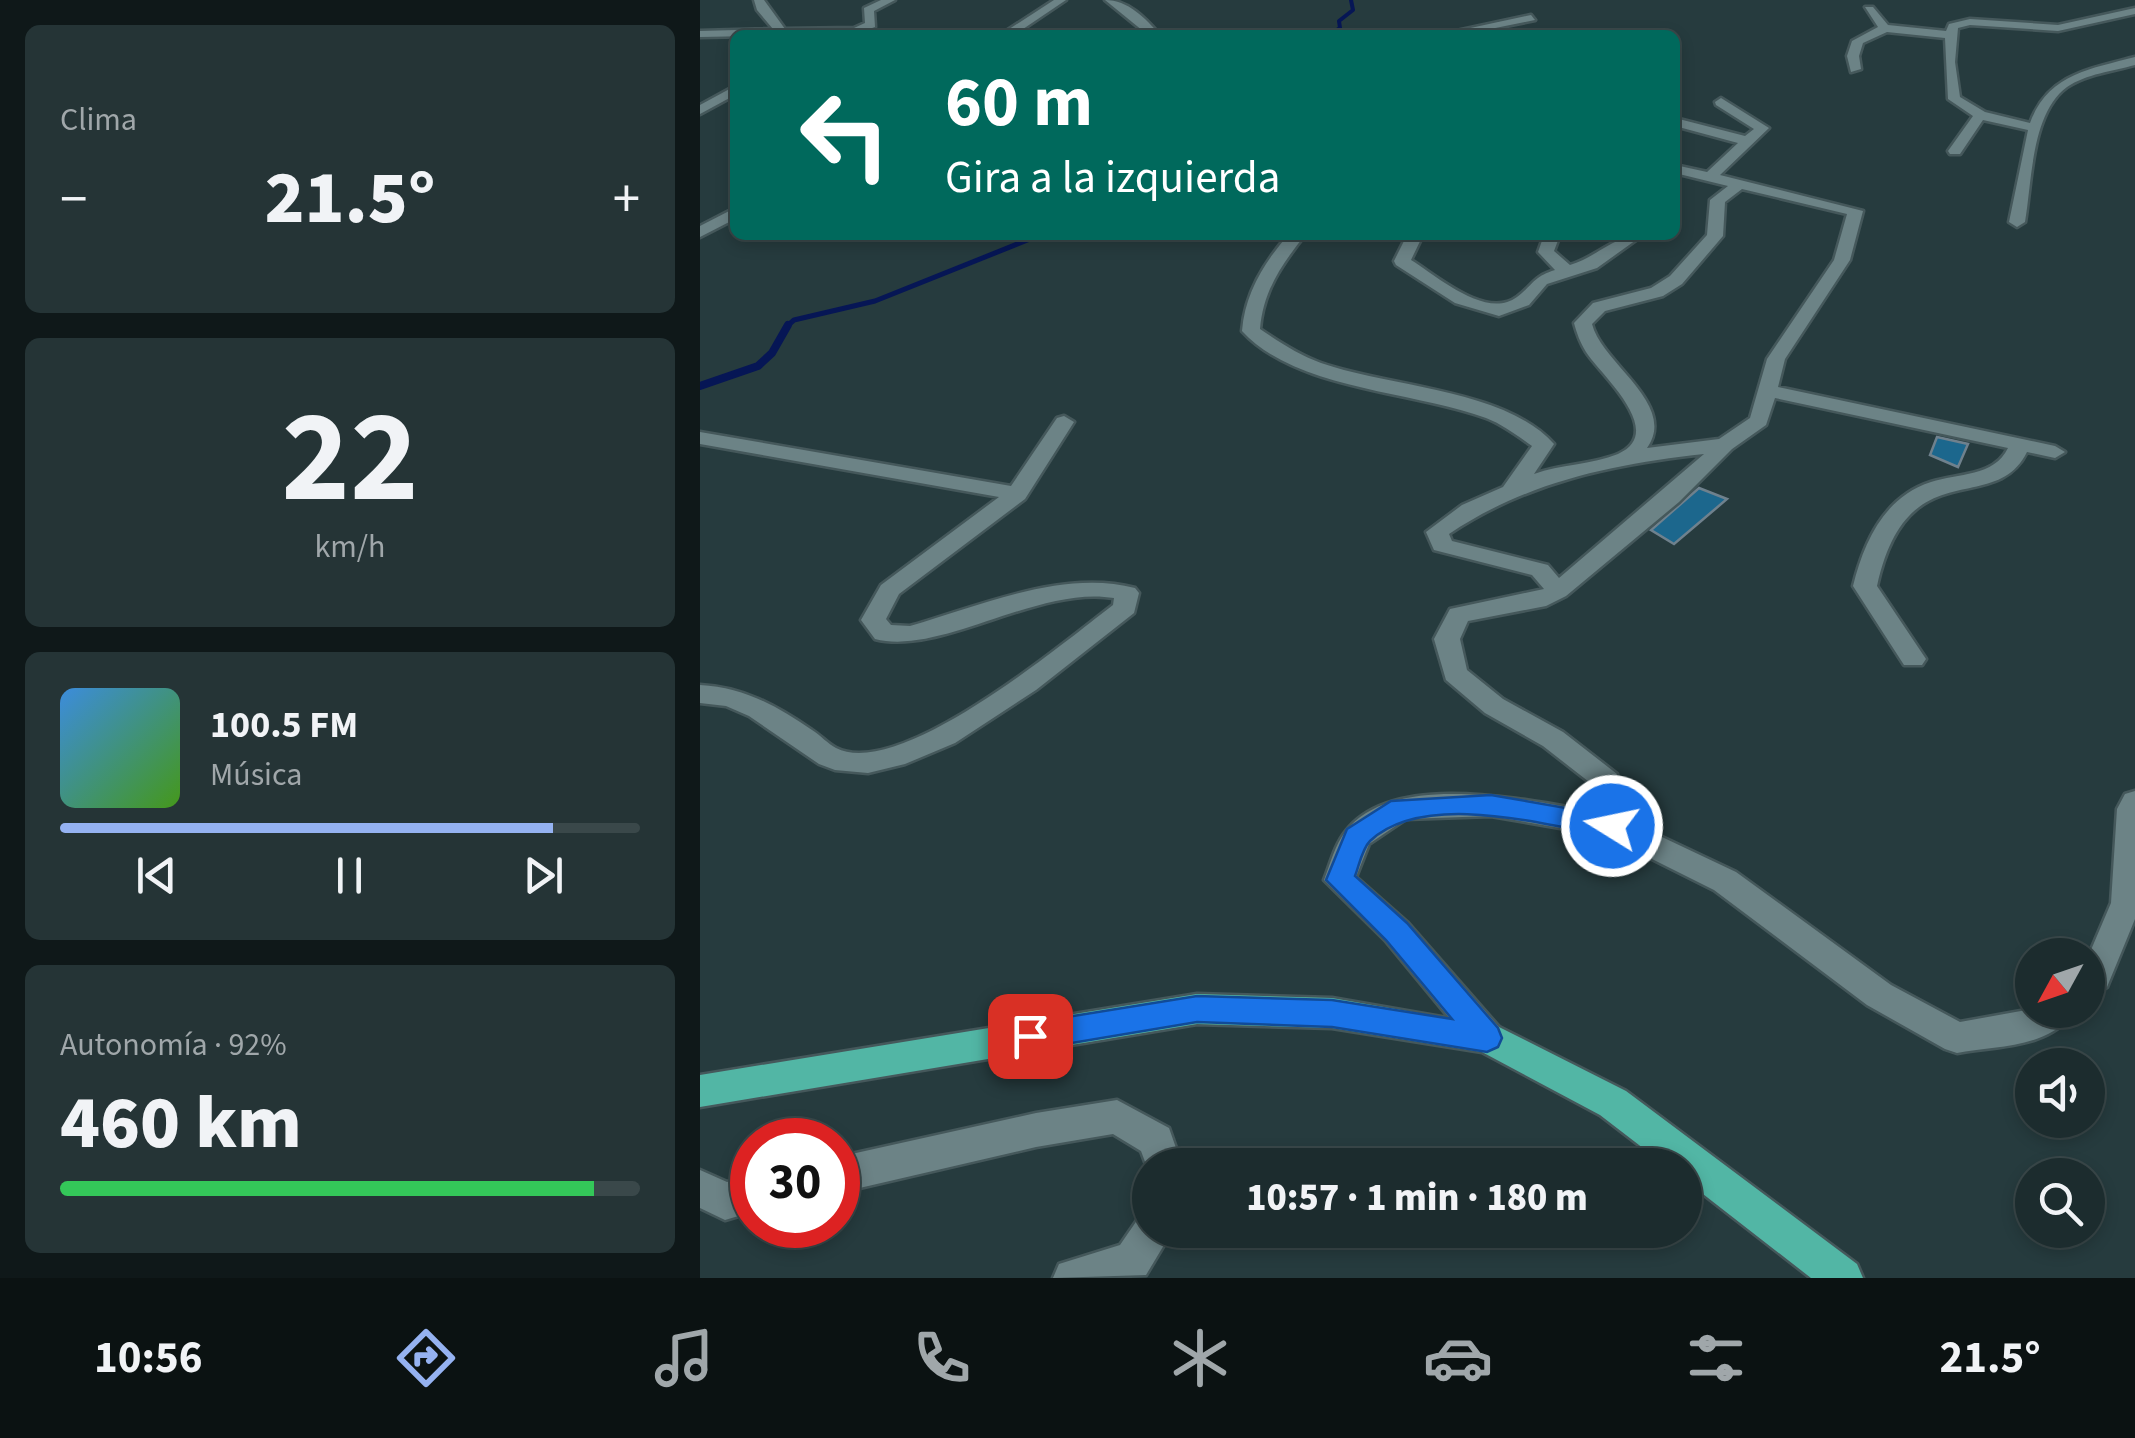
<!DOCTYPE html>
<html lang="es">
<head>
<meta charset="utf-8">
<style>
	:root { --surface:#1c2c2e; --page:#253436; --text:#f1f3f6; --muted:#a0a7aa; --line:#3a484a; --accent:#95b2f1 }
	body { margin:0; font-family:"Source Sans 3",sans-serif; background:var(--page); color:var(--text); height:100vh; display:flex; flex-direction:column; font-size:38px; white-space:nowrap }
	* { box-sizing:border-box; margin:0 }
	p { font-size:32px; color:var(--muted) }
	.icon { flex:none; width:55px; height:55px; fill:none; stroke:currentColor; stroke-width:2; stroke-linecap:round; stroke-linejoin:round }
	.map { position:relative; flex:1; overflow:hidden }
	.sheet { display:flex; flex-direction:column; gap:25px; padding:25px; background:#0f1819; width:700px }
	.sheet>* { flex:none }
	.guide { position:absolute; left:30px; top:30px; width:950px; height:210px; border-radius:15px; box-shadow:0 5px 15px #0003,0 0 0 2px var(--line); background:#00695c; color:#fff; overflow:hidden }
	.needle { width:65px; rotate:230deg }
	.fabs { position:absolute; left:1315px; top:938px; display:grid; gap:20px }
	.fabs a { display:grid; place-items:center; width:90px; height:90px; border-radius:50%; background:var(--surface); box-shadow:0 5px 15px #0003,0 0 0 2px var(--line); font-size:50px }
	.speed { position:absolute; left:30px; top:1118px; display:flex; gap:20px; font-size:50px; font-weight:700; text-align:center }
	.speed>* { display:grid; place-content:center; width:130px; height:130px; border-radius:50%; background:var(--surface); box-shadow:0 5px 15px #0003,0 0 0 2px var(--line); line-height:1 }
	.speed .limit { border:15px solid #d22; background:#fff; color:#111 }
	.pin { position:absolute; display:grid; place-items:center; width:85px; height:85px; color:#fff; margin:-42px; border-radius:20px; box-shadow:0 5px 15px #0006 }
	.me { position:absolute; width:110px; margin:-55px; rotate:280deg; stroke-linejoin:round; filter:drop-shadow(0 0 8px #0008) }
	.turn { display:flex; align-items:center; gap:35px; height:210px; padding:0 50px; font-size:45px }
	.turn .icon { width:130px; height:130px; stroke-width:2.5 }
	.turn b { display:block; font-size:70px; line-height:85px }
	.big { font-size:75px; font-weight:800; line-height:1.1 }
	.sheet .tile { flex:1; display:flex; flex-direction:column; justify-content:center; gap:15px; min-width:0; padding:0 35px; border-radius:15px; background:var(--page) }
	.sheet .dial { align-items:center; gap:0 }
	.dial b { font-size:130px; line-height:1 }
	.song { display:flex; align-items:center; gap:30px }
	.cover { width:120px; height:120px; border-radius:15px; background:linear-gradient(135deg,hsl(210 70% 55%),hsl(100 70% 35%)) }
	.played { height:10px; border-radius:5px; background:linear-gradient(90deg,var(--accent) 85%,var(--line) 85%) }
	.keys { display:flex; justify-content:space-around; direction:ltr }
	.heat { display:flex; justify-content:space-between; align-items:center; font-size:55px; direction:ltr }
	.charge { height:15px; border-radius:8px; background:linear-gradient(90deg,#34c759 92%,var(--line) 0) }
	.trip { position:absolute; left:432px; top:1148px; width:570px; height:100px; border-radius:50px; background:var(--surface); box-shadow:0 5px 15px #0003,0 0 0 2px var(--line); font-weight:800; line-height:100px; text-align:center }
	.menu { display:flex; height:160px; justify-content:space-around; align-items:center; background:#0b1212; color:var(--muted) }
	.menu .icon { width:70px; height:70px }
	.menu .on { color:var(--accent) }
	.menu b { font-size:45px; color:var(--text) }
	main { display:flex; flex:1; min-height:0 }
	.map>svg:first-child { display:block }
</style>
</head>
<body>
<main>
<section class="sheet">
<div class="tile"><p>Clima</p>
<div class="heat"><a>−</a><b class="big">21.5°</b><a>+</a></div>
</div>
<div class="tile dial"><b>22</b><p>km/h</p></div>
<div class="tile">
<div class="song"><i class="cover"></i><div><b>100.5 FM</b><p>Música</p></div></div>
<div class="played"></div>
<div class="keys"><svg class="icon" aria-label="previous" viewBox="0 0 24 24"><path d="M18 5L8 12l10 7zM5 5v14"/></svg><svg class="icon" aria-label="pause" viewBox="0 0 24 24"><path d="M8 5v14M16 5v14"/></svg><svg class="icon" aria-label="next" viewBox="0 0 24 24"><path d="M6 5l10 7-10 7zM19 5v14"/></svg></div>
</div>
<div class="tile"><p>Autonomía · 92%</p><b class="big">460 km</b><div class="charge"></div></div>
</section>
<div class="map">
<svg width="1435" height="1278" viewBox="0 0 1435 1278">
	<rect width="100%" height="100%" fill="#263b3e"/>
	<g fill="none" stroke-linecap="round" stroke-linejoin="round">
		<polyline stroke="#061655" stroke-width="4" points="629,35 640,28 639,21 653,10 651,0"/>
		<polyline stroke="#061655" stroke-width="5" points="86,327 94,320 175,301 340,235"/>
		<polyline stroke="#061655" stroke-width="8" points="0,386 58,366 72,353 88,325"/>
	</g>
	<g fill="#1c678d" stroke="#6f818d" stroke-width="2.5">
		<polygon points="1237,437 1268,444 1258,467 1230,455"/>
		<polygon points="999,488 1027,499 974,544 951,530"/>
	</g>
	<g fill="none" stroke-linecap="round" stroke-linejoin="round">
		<g stroke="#45585b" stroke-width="5">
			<g id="minor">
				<polygon points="54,0 64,0 85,29 154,28 165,23 164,8 181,0 195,0 174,11 175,27 155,34 0,37 0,31 73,29 57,10"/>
				<polygon points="354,0 366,0 314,35 300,35"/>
				<path d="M405,0C428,0 445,18 460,35H448Z"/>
				<path d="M1165,7H1173L1188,25L1246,31L1249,24L1270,19L1358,25L1435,8V14L1358,31L1270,25L1258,28L1255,62L1260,97L1285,112L1330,123C1348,74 1390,69 1435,57V65C1413,71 1386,74 1367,87C1331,113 1332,182 1325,222L1317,227L1309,222L1328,130L1283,120L1260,154H1250L1248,151L1273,116L1248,99L1245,38L1187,32L1163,43L1159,56L1161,69L1151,72L1147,56L1152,41L1178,27Z"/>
				<polygon points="831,15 835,20 761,35 738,35"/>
				<polygon points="35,86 35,95 0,114 0,105"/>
				<path d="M1021,98L1069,128L1020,175L1163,211L1150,260L1085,359L1078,387L1355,446L1365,452L1355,458L1327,452C1294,518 1207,449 1177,586L1226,659L1222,665H1204L1153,586C1164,542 1184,497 1231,482C1258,473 1294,477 1308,448L1075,398L1066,425L1032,449L979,502L866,596L846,606L768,621L760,639L767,670L803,699L863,732L917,774L926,820L1036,872L1191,985L1260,1022L1332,1009L1373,1010C1355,1048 1293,1046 1257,1053L1245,1049L1167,1005L1014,890L906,836L791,816L706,819L669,844L656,877L707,922L799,1027L804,1038L799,1049L787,1053L775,1049L685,940L624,880C630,865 635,844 646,831C694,769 830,801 896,812L893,785L843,746L785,713L746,680L734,639L750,609L844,589L832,575L734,550L726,532L762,505L803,487L832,446C818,436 802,424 786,418C714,391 596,390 542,331C545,293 564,263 588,235H605C582,264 563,291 560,329C579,342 599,355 621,363C689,387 805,389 854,444L834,474C860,464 892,465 918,454C968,432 900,374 886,352C880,342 877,334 874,323L893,303L951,288L970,276L1007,235L1010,200L1028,186L975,173V165L1007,172L1038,143L975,126V118L1045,136L1054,129L1016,105L1015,102ZM1042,189L1147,214L1134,260L1067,359L1050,418L1019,439L947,448C978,404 902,364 892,324L905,311L963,296L982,284L1023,236L1025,202ZM1004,454L859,578L848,565L752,541L749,534C826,482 913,464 1004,454Z"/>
				<polygon points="35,208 35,219 0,237 0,226"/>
				<path d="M707,235H723L711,260C737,276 786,320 817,297C834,284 833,277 855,270L838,252L844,235H860L854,251L870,265C897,257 914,235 943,235L897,268L847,284L829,305L799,316L755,303L696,265L694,261Z"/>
				<path d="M364,416L374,422L325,499L199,594L186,619L191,625L210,626C280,606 363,569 435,588L439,593L434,613L336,690L255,743L205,764L168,773L135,770L119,764L49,716L26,706L0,703V685C43,687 77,706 112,730C120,735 128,744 136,748C199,781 363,643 413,605L414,598C338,585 241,656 175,639L161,620L181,585L299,497L0,444V432L311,486L357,418Z"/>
				<polygon points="1435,791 1435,919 1407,987 1388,997 1388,957 1411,903 1417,809 1425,794"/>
				<polygon points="417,1100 469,1128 482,1165 450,1165 450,1175 441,1151 413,1134 336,1147 138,1193 138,1157 336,1113"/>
				<polygon points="0,1170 27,1182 52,1176 52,1212 25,1220 0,1208"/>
				<polygon points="450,1213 450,1230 473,1230 446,1275 353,1278 359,1264 420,1245 440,1216"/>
			</g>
		</g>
		<g stroke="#45585b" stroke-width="5">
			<polygon id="primary" points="497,994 632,998 799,1027 926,1091 1157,1264 1163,1278 1111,1278 985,1180 985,1165 965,1165 900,1115 782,1052 632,1028 497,1024 0,1107 0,1075"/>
		</g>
		<use href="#minor" fill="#6c8386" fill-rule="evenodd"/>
		<use href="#primary" fill="#52b6a5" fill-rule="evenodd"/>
	</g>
	<path fill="#1a73e8" stroke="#114b97" stroke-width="2.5" d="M791,795L912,816L921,819L925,826L921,834L912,837C845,825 725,790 670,841C662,849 659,866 655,876L707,923L798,1028L802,1038L798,1047L787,1052L632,1027L497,1022L330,1050L320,1046L315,1036L320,1027L330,1023L497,996L632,1000L752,1019L686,940L626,880L647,829L691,801Z"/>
</svg>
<div class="fabs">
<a><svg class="needle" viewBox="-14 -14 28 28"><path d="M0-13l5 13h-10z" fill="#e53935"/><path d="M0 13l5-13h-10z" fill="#a0a7aa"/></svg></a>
<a><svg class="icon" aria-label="sound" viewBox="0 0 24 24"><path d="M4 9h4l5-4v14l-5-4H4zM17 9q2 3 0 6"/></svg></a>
<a><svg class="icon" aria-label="search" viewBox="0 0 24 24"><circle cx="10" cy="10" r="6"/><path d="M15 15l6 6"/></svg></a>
</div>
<div class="speed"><div class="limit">30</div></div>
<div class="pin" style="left:330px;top:1036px;background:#d93025"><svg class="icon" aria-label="arrive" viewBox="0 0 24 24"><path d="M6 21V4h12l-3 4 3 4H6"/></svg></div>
<svg class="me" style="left:912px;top:826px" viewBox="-20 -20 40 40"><circle r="17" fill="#1a73e8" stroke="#fff" stroke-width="3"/><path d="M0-11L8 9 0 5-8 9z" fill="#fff"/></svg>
<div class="trip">10:57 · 1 min · 180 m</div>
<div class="guide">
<div class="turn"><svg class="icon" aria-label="left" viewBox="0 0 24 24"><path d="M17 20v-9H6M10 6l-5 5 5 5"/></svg><div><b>60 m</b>Gira a la izquierda</div></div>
</div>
</div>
</main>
<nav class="menu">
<b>10:56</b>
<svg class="icon on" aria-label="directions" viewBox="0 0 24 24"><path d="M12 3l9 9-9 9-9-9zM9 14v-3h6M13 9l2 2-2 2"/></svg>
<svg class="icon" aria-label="music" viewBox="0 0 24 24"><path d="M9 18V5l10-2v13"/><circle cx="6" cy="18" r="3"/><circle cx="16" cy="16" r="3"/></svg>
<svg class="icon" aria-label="phone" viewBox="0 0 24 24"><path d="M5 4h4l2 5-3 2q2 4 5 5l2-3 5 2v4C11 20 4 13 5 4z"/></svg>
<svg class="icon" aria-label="climate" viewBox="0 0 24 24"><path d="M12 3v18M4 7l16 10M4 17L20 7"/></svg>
<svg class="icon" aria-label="car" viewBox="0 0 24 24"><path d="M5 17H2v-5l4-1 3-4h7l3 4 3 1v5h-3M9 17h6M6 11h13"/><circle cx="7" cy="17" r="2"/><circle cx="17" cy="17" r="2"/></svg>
<svg class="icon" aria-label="filters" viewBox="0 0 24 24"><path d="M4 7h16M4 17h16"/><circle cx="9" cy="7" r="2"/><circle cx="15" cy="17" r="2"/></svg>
<b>21.5°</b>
</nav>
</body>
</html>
